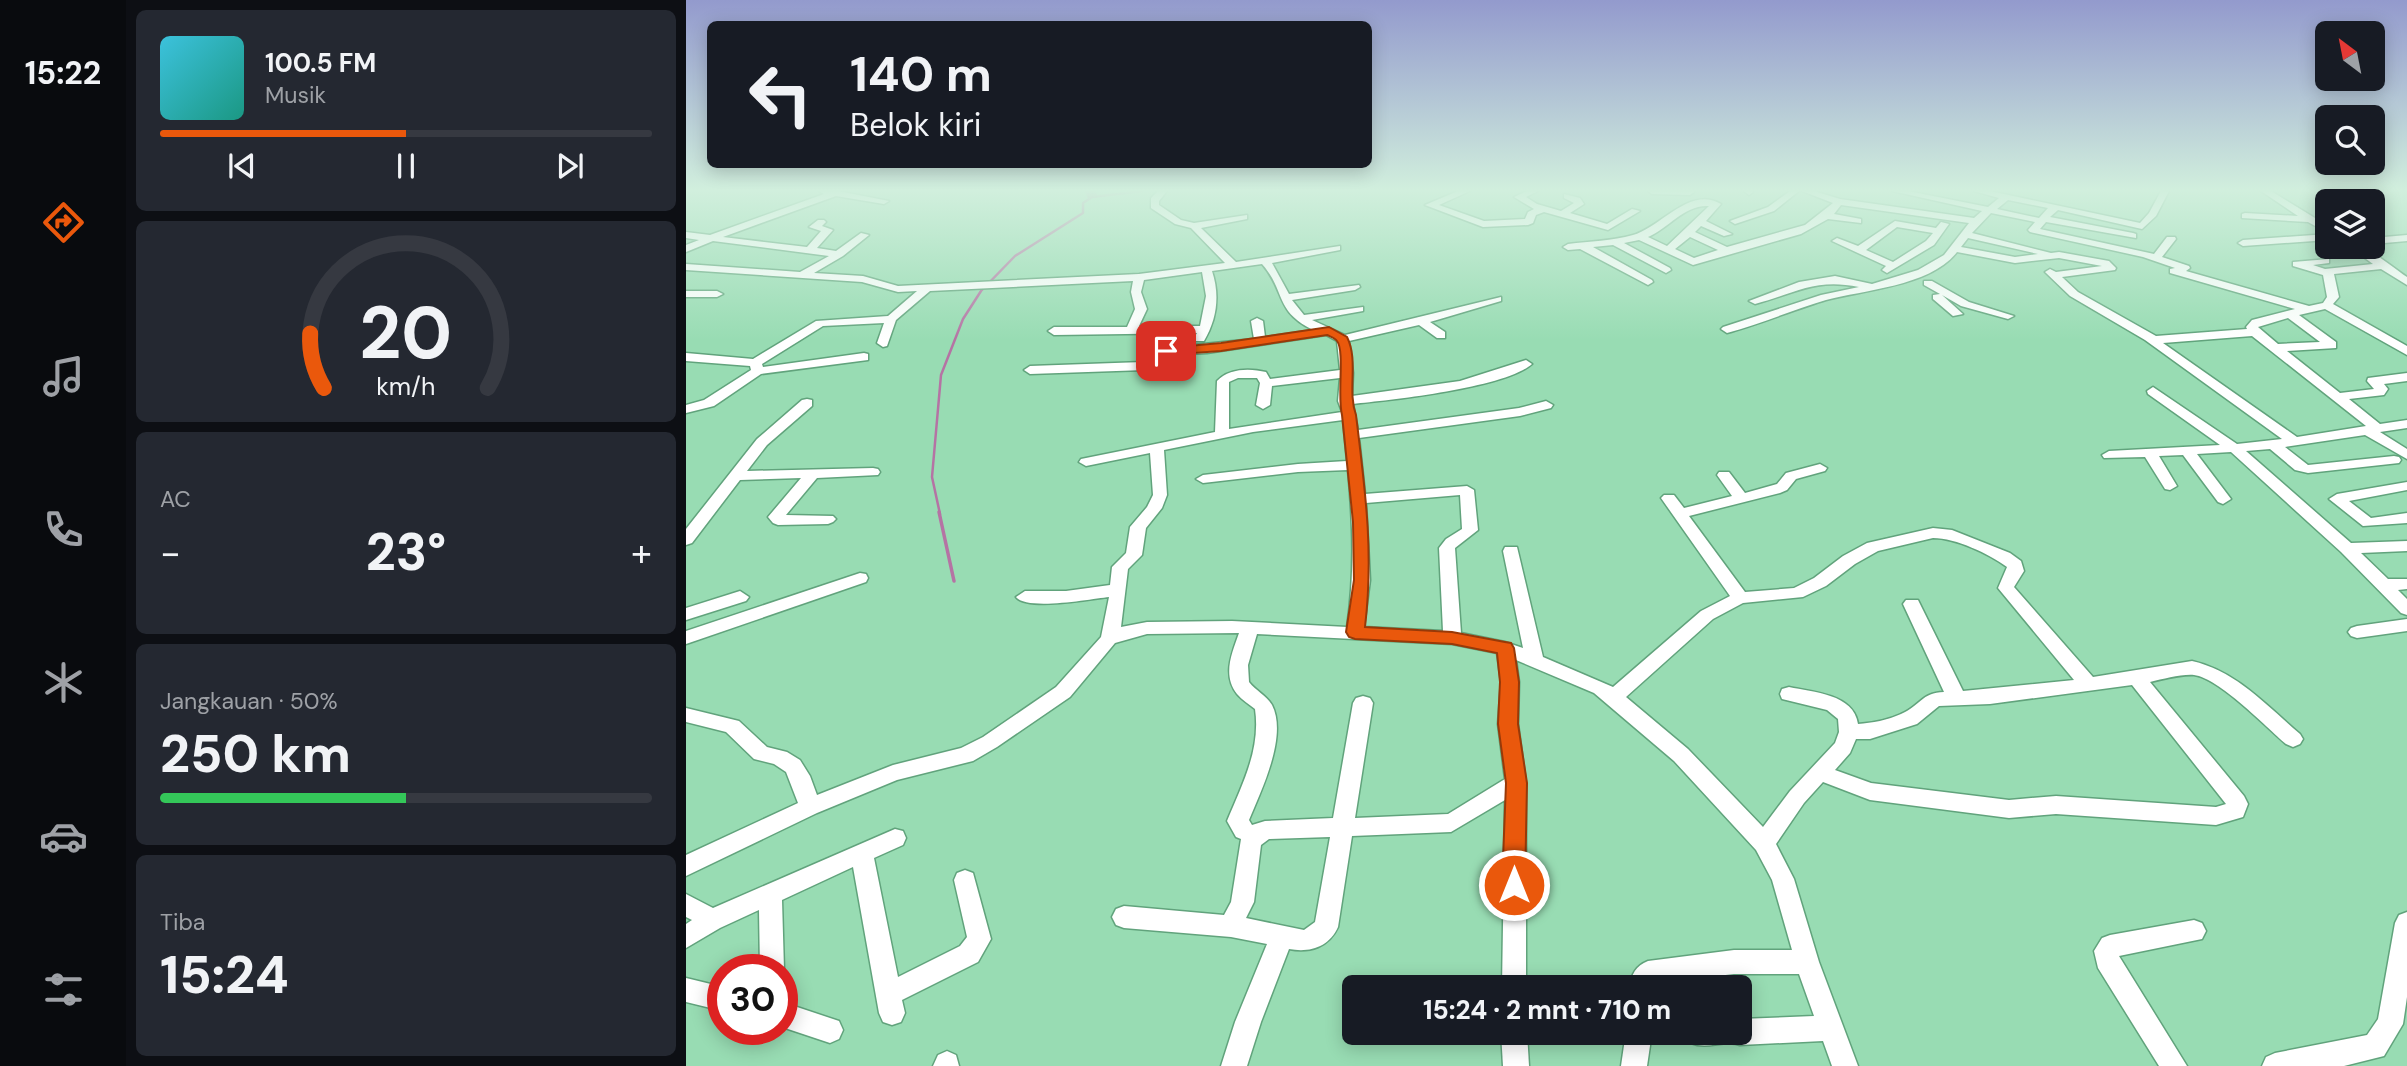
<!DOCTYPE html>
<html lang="id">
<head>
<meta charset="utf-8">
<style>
	:root { --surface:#171b24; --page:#242831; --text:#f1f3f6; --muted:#9ea1a6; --line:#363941; --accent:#ea580c }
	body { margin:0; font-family:"DM Sans",sans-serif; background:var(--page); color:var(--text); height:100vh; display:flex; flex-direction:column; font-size:26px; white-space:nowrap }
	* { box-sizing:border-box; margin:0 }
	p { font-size:23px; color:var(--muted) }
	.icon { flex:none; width:38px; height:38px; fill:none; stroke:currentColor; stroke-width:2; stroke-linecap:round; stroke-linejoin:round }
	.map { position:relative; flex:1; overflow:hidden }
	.drawer { display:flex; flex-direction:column; gap:10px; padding:10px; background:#0d0f14; width:560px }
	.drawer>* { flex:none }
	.guide { position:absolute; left:21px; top:21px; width:665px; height:147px; border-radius:10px; box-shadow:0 4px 18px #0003; background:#171b24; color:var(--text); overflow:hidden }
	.needle { width:46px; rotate:328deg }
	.fabs { position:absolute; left:1629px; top:21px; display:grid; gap:14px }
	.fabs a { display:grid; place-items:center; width:70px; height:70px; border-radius:10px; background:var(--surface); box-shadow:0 4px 18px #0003; font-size:35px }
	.speed { position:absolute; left:21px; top:954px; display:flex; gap:14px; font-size:35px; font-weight:700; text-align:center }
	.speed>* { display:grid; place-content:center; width:91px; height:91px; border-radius:50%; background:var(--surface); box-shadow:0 4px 18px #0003; line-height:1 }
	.speed .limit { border:10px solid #d22; background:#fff; color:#111 }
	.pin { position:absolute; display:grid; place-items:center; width:60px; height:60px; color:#fff; margin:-30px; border-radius:14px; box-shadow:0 4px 10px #0006 }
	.me { position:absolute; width:77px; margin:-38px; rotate:0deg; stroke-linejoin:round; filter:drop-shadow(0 0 5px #0008) }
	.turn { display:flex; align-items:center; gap:24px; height:147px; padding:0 28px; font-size:32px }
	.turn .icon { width:91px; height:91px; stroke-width:2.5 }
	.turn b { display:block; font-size:49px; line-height:60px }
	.big { font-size:52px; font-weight:800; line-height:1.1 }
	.drawer .widget { flex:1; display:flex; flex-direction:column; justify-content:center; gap:10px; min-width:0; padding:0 24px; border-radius:10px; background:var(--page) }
	.drawer .dial { align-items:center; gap:0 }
	.dial svg { height:182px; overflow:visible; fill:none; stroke:var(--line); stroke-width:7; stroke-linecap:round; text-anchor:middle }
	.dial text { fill:var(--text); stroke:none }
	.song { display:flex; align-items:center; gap:21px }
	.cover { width:84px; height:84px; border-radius:10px; background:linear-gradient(135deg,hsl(190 70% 55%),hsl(170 70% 35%)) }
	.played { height:7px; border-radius:4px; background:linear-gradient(90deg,var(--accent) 50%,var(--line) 50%) }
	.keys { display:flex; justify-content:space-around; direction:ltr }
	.heat { display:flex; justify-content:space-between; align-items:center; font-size:38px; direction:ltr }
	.charge { height:10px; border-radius:5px; background:linear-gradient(90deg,#34c759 50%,var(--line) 0) }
	.trip { position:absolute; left:656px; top:975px; width:410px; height:70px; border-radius:10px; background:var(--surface); box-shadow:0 4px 18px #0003; font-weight:800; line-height:70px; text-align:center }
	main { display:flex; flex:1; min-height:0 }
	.dock { display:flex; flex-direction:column; width:126px; justify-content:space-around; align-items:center; background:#090b0e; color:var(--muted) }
	.dock .icon { width:49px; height:49px }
	.dock .on { color:var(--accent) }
	.dock b { font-size:32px; color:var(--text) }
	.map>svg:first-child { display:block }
</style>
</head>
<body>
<main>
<nav class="dock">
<b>15:22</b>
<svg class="icon on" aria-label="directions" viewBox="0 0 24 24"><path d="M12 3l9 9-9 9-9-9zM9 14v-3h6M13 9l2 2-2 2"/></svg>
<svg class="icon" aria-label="music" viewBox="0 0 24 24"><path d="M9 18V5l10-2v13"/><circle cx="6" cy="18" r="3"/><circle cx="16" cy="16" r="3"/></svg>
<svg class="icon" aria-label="phone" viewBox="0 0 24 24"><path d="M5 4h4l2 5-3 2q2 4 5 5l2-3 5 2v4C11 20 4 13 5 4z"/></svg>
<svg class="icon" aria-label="climate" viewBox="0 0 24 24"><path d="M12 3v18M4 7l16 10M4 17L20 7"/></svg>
<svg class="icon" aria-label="car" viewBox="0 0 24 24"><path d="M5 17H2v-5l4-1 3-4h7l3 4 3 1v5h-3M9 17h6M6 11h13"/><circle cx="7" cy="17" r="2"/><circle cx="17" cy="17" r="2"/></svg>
<svg class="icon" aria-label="filters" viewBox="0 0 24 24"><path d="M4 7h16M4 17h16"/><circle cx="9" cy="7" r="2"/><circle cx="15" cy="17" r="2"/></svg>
</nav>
<section class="drawer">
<div class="widget">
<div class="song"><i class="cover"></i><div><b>100.5 FM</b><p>Musik</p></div></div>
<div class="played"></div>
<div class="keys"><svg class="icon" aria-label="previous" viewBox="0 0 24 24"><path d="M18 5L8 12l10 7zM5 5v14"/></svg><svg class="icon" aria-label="pause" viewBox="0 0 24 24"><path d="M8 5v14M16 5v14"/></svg><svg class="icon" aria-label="next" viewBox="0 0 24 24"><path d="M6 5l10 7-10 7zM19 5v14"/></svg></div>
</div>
<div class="widget dial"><svg viewBox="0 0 100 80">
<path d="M14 69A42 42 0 1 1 86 69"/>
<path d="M14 69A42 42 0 0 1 8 45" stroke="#ea580c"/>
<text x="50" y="56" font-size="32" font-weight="700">20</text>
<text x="50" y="72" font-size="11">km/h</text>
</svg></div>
<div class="widget"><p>AC</p>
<div class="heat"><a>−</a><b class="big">23°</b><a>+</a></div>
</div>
<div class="widget"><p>Jangkauan · 50%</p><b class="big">250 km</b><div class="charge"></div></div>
<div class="widget"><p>Tiba</p><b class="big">15:24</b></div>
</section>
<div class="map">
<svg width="1721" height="1066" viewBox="0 0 1721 1066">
	<rect width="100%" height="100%" fill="#98dcb3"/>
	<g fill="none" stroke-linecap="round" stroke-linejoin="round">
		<polyline stroke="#b573a4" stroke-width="2.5" points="254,514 246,477 255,375 277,319 295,291 329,256 397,213 397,203 406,197 456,191"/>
		<polyline stroke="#b573a4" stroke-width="3.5" points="253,512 268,581"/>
		<polygon fill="#b573a4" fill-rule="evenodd" points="399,191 409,191 412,197 402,199"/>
		<g stroke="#61a37c" stroke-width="3">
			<g id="minor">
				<path d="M133,191H152L203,201L198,204L150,196L37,237L121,247L135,231L123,227L132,220H138L140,222L136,226L147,230L131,248L150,251L175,233L183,235L157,256L128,273L177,276L212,286L453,274L539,263L505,228L489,224L465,208V198L472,191H481L473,201V205L495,220L508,223L561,215V219L515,228L550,262L654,246V250L586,263L603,294L673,285L674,287L669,290L606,300L618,315L677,307V311L626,320L659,335L815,297V301L744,322L759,332V338H751L733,325L663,341L667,373L666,396L774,381L840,360L846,364C819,388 706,400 667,404L672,430L833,408L860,401L867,405L865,408L834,416L673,438L679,494L781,486L788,490L792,530L769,548L775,633L819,642L837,648L817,551L819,547H831L857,657L927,687L1015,611L1044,596L975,498L978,495H988L998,508L1046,496L1031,475L1033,472H1043L1059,493L1091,484L1100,473L1134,464L1141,468L1139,471L1110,479L1101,490L1094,493L1003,516L1059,592L1108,588L1128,578L1157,556L1181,543L1247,528L1266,530L1324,553L1335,561L1338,571L1328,587L1407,677L1506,661C1550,671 1580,705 1614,734L1617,739L1614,744L1607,747L1600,744C1580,727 1533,678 1508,675C1495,674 1478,679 1464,682L1558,796L1562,804L1557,817L1530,825L1370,814L1323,818L1184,800L1137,782L1118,803L1090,844L1108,879L1133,962L1172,1066H1146L1137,1041L1054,1045C1039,1039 1022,1050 1005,1043L1002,1032H1054V1019L1128,1016L1113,974H1048L971,983L968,987H944C945,974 950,966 962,961L1048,950H1106L1086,880L1070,850L988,761L908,693L830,660L833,682L832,724L840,783V987H816L819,800L765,832L666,836L652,927C643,947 624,953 603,949L575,1022L561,1066H535L549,1022L581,944L545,937L438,928L430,925L426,917L430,909L438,906L538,915L545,902L555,839L550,837L541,821C556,785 575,749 569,709C563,704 556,700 551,694C536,675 546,653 553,633L461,634L429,643L384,697L311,747L287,761L211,780L131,813L0,876V855L112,803L100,772L88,764L68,759L40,732L0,722V708L53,721L81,747L101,752L114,760L124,776L131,795L207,765L275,748L297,737L370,687L415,637L423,597C405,599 341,611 330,597L339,591H380L424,585L426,567L440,553L444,527L461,507L467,495L464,453L400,466L393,462L395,459L529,432L531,381C543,368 564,368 580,372L584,379L654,370L651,341L640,335L521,353L480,355L471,366L459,370L344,374L338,370L344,366L457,362L462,361L466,353L477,348L568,339L565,321L571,318L577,321L579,337L627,330C588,311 600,291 576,264L526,271C534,295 531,319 518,341H510L508,338L511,333L368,335L362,331L368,327H441L449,309L445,292L447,281L244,291L210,320L201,346L197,347L191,343L198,323L137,326L76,364L77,367L178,353L182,354V360L75,374L28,406L0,413V405L18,400L65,370L64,366L0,361V353L67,359L130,321L202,316L231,291L212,292L176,282L0,270V264L114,272L143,256L27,241L0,252V245L13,240L0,238V232L24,235L138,194ZM516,272L520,296L514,326H453L461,309L455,292L458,280ZM552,378H571L574,383L570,405L577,409L584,405L586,386L654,378L652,401L656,412L543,429V382ZM657,420L661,461L612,464L517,475L510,479L517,483L612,472L662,470C667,524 669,572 661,627L546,621L461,622L435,627L442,569L456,555L460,528L476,508L481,495L478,450L567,432ZM774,495L776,529L760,539L753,548L757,631L678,627L684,580L680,503ZM1247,538C1270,538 1303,554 1321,567L1312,588L1388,680L1277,691L1232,600H1220L1217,604L1258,692C1236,692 1233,707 1215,714C1202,720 1186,723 1172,724C1168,694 1127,692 1103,687L1096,689L1094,694L1096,699L1141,710L1152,719L1153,732L1149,743L1104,791L1077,827L1002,749L940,697L1027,619L1057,603L1117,597L1140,586L1169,564L1192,551ZM571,634L766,644L811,653L815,682L812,724L819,779L762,814L669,818L687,703L684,698L677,696L670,698L667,703L647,818L579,821L566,825L563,820C575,791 602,736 586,705C580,695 570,691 563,682L562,665ZM1446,685L1540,804L1530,807L1370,796L1323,800L1185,783L1149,770L1164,753L1170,739H1184L1231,724L1253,706L1304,704ZM644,837L629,922L618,930L560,918L568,902L575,845L583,839Z"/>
				<polygon points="772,191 784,191 753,205 798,221 839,219 842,212 848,209 828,197 841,191 852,191 840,197 851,204 875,211 888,203 878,198 878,194 894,198 898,204 884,213 921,224 946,209 954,211 922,230 858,212 850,215 847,223 842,225 797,227 739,205"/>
				<polygon points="962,191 1008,191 1008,192 1004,195 966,194"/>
				<polygon points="1058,191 1067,191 1067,192 1063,195"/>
				<polygon points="1104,191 1113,191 1088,211 1049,224 1044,221 1082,207"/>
				<path d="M1116,191H1128L1154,199L1288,218L1296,211L1206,191H1222L1302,207L1313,198L1288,191H1304L1454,223L1463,213L1475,191H1483L1470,216L1456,229L1372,210L1364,217L1447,233L1450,234V238L1360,222L1354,229L1468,254L1481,237H1489L1490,239L1476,257L1503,266L1504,268L1500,271L1623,306L1637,303L1641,297L1637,275L1607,266V262L1643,259V263L1627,265L1639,269L1687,264L1664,247C1684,246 1704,266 1721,277V285L1695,269L1648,274L1653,297L1647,304L1721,346V355L1639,309L1613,315L1650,342V348L1601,351L1654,393L1688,389L1681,381L1682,378L1721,373V381L1698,384L1702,389L1698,395L1663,399L1694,424L1721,420V428L1694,432L1721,449V459L1679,435L1599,447L1622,465L1708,456L1713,457L1715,460L1713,463L1622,473L1609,470L1584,449L1560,451L1665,543L1721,541V551L1675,553L1702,579H1721V589L1712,590L1721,599V615L1715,613L1655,552L1545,452L1511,454L1545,499L1537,504L1532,502L1497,455L1473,456L1491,486L1484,490L1479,489L1459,457L1418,458L1416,455L1423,451L1534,445L1462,394L1461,391L1467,387L1551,444L1596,439L1459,340L1384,296L1359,272L1364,269L1370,272L1416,266L1373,258L1329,263L1271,252C1245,286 1178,290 1140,300C1107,310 1074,324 1041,333L1035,329L1037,327L1135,295L1173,287C1129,278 1110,293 1069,304L1063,301L1113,282L1149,276L1186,284L1232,270L1258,255L1283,223L1155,205L1148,214L1175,219V223L1142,219L1115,234L1007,265L953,240L938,243L984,268L985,270L980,273L927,245L907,247L966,280L967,282L962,285L894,249L882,250L877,247L882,244C904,241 926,241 947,235C974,228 1004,185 1035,204L1020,221L1046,234L1038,236L1015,226L1009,232L1041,247L1119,225L1147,203ZM1322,200L1362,208L1353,218L1311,209ZM1023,206L981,246L962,237C983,228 999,204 1023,206ZM1305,213L1349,222L1342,230L1344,232L1457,257L1489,268L1484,269V273L1609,309L1566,320L1560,327L1561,329L1470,336L1392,292L1376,277L1429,270L1430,268L1423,261L1373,252L1365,253L1286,233ZM1004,237L1032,250L1008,258L989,249ZM1282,238L1352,254L1329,257L1275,247ZM1602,318L1634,342L1592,344L1572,327ZM1566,336L1680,426L1611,437L1477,343Z"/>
				<polygon points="1575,191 1585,191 1642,226 1642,233 1622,222 1556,218 1556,214 1559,213 1612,216"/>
				<path d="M1209,221L1250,228L1255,222L1263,224L1248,245L1201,273L1196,270L1200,266L1146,241L1151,238L1172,246ZM1211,227L1247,233L1240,241L1207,262L1180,250Z"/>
				<polygon points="1642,234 1642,240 1557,246 1552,243 1557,240"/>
				<polygon points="1721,235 1721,241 1687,244 1687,238"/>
				<polygon points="1238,281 1246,281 1283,302 1328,316 1322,319 1275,306 1256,295 1277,314 1267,316 1247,299 1247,295 1254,294 1238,285"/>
				<polygon points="0,291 31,291 37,294 31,297 0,297"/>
				<polygon points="121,399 126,400 126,406 81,445 61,471 187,468 192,469 194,472 192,475 131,478 100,515 147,516 150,519 147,522 142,524 92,525 87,523 82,517 115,478 54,480 6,543 0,545 0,529 71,439 116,400"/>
				<polygon points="1721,482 1721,490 1663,501 1685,518 1721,513 1721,523 1677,526 1643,499 1651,494"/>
				<polygon points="174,573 180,574 182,578 180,582 0,644 0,631"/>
				<polygon points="54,591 63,597 60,601 0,620 0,608"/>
				<polygon points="1721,619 1721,631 1671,638 1665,636 1662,632 1665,628 1671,626"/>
				<polygon points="209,829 217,831 220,838 217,845 188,858 212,977 274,946 281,937 268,880 271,873 279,870 287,873 305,939 292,962 216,1000 219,1013 215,1022 206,1025 197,1022 193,1013 167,867 96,900 98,970 96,975 96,970 74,970 73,910 34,928 0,948 0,924 6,920 0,917 0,894 27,908"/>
				<polygon points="1721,912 1721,997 1717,1024 1698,1056 1658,1066 1576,1066 1580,1057 1589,1053 1681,1035 1692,1019 1709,923 1713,915"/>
				<polygon points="1508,920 1516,923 1520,931 1516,939 1433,956 1501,1066 1473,1066 1412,968 1408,951 1416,938 1424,935"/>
				<polygon points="0,978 37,987 37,1011 0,1002"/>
				<polygon points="96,1002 153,1021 157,1030 153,1039 144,1043 96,1027"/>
				<polygon points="815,1032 841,1032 843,1066 817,1066"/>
				<polygon points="940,1032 966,1032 961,1066 935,1066"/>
				<polygon points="261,1051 270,1055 273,1066 247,1066 252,1055"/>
			</g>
		</g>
		<use href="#minor" fill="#fff" fill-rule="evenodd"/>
	</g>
	<linearGradient id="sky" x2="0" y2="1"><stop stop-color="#939acd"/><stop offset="0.56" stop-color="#d1efdd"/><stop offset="1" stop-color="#d1efdd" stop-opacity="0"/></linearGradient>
	<rect width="1721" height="340" fill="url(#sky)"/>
	<path fill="#ea580c" stroke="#983908" stroke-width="2" d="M643,327L661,337C673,361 661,390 670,415C679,489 688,552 679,627L766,632L819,642L825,643L828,648L833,682L832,724L841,783L839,885L836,892L828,895L820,892L816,885L820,783L812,724L814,682L811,653L766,644L669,639L663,637L660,632L668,580L667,522L656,415C651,397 659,351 651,341C649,338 645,337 641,335L535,351L480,355L474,351L480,348L535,343Z"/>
</svg>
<div class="fabs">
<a><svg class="needle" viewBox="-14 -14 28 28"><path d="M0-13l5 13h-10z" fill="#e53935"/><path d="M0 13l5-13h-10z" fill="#9ea1a6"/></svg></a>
<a><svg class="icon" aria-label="search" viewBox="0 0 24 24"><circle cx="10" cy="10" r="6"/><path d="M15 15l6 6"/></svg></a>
<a><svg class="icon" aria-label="layers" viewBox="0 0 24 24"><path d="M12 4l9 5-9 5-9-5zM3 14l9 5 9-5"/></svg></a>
</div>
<div class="speed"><div class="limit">30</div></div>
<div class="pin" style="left:480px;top:351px;background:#d93025"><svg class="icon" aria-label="arrive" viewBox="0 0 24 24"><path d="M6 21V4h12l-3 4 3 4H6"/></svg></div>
<svg class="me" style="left:828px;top:885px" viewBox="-20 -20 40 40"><circle r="17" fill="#ea580c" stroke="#fff" stroke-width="3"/><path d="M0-11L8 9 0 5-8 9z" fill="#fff"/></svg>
<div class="trip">15:24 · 2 mnt · 710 m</div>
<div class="guide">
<div class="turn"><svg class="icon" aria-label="left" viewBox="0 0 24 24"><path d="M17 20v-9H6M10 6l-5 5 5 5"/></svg><div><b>140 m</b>Belok kiri</div></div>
</div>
</div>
</main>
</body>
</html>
